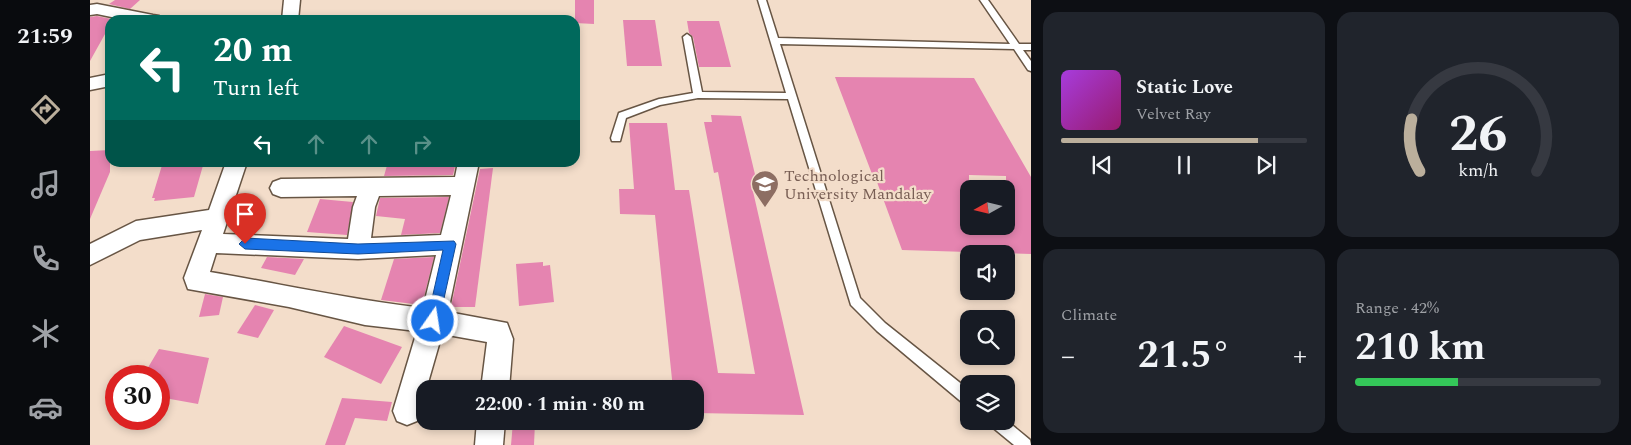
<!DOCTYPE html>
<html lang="en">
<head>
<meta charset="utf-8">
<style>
	:root { --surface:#171b24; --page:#20242c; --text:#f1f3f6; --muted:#9ea1a6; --line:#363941; --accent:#bbaf9c }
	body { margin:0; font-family:Spectral,serif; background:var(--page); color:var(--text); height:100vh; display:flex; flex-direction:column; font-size:19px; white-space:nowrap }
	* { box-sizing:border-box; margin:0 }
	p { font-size:16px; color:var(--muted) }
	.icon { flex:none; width:28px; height:28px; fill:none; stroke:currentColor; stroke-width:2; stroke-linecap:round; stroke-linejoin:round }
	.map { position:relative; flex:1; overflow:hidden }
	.drawer { display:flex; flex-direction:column; gap:12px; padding:12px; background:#0d0f14; width:600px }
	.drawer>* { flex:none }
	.banner { position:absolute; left:15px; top:15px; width:475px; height:152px; border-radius:15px; box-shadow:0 2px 8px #0003; background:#00695c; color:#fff; overflow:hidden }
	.needle { width:32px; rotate:262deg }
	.controls { position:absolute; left:870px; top:180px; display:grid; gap:10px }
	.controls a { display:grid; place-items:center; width:55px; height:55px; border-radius:10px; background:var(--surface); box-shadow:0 2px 8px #0003; font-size:25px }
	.speed { position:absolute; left:15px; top:365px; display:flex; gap:10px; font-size:25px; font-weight:700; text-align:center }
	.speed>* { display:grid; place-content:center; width:65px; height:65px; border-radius:50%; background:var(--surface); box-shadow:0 2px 8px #0003; line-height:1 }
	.speed .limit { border:8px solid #d22; background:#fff; color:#111 }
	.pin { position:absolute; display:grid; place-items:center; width:42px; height:42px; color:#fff; margin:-51px -21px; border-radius:50% 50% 50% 0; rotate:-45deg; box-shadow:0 0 5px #0007 }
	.pin .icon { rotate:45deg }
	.me { position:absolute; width:55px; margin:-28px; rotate:13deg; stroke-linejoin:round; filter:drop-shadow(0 0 4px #0008) }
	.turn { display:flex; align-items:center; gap:18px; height:105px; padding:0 25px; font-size:22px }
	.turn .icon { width:65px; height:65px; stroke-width:2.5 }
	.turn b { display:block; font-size:35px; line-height:42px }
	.lanes { display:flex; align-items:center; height:48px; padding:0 25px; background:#0003; justify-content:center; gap:25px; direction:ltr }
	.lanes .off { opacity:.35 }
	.big { font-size:38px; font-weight:700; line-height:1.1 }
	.drawer .tile { flex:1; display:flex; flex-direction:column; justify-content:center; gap:8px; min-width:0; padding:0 18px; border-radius:15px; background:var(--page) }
	.drawer .dial { align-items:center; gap:0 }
	.dial svg { height:130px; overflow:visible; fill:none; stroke:var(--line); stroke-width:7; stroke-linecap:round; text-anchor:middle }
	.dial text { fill:var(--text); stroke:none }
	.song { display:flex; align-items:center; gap:15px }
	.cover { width:60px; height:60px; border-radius:8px; background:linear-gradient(135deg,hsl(280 70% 55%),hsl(320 70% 35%)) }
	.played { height:5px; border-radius:2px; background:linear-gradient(90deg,var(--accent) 80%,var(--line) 80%) }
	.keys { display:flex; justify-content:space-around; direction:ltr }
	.heat { display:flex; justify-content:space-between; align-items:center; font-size:28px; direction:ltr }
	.charge { height:8px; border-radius:4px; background:linear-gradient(90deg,#34c759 42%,var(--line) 0) }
	.drawer .tiles { flex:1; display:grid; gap:12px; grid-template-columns:repeat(2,1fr) }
	.trip { position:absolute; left:326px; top:380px; width:288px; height:50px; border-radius:15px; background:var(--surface); box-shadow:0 2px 8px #0003; font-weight:700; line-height:50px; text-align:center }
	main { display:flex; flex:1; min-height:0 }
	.tab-bar { display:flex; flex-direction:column; width:90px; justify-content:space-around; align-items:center; background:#090b0e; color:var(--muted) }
	.tab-bar .icon { width:35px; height:35px }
	.tab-bar .on { color:var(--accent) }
	.tab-bar b { font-size:22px; color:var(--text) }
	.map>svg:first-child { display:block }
</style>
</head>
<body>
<main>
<nav class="tab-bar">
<b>21:59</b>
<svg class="icon on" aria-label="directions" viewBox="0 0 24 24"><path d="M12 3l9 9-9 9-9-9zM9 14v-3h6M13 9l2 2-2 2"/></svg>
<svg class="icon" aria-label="music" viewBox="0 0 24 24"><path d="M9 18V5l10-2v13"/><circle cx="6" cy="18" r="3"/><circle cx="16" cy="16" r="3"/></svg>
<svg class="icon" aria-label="phone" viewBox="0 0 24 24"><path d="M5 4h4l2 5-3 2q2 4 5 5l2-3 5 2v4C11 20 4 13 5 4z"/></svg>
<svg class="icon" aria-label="climate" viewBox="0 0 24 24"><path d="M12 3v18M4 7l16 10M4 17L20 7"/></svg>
<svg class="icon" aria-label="car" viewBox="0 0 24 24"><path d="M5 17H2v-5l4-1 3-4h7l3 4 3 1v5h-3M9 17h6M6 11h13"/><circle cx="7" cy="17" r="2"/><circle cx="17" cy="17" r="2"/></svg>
</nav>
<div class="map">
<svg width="941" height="445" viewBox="0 0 941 445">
	<rect width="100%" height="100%" fill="#f3ddca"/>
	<g fill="#e584b0" fill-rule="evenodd">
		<polygon points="25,0 50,0 40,9 19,4"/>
		<polygon points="485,0 504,0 504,24 485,23"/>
		<polygon points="7,16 26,20 20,20 20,25 0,61 0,17"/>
		<polygon points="533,20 565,20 572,66 537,66"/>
		<polygon points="597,21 629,21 641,67 609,67 603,37 599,33"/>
		<path d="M745,77L884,78L941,177V254L812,250L784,174H782ZM879,175L916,176V226H879Z"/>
		<polygon points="621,115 651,116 668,187 662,187 714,415 605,413 605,389 583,389 565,215 530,214 529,189 544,189 539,123 577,123 585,190 599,190 628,373 665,374 628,172 624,173 614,122 622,122"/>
		<polygon points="20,150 20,172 0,219 0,151"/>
		<polygon points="73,162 114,162 104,197 64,201 65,198 62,198"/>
		<polygon points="298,162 366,162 363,175 294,176"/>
		<polygon points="403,168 385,307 361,307 390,169"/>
		<polygon points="359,197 350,233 311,235 315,219 286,216 290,198"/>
		<polygon points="230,199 263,202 257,235 217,232"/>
		<polygon points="177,257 214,259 205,275 171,268"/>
		<polygon points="344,257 332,305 291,300 304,259"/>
		<polygon points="453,262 453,266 460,265 464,302 429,306 426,264"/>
		<polygon points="115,294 133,297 129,315 109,317"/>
		<polygon points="165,305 184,310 168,338 147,333"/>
		<polygon points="254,326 312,347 291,384 234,357"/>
		<polygon points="69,349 119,358 108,404 69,397 69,376 53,376"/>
		<polygon points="252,398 302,402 297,421 265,418 255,445 235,445"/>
		<polygon points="423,422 445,422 444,445 421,445"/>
	</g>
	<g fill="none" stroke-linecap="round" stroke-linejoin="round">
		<g stroke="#675544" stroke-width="3">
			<g id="service">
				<polygon points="668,0 676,0 688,38 920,44 890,0 898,0 929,44 941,44 941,50 933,50 941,61 941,71 938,70 924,49 690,44 770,298 795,323 879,390 879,406 874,404 787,331 761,305 698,99 608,98 570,105 536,118 530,141 522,141 521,138 529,113 569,99 603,93 593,37 597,34 601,37 612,92 696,93"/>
				<polygon points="916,420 940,440 941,445 924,445 901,426 899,421"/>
			</g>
		</g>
		<g stroke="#675544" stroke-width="3">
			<g id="minor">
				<polygon points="194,0 210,0 208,20 192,20"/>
				<polygon points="7,4 63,15 69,16 71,20 36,20 7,14 0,15 0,5"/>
				<polygon points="20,74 20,86 0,90 0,78"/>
				<path d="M136,162H157L133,234L258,239L263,207L267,196L191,197L183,194L180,188L183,182L191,179L365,177L368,162H389L358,312L417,323L423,339L419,389H391L397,342L352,334L327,421L317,425L307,421L303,411L327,331L275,325L199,307L98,289L94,278L112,230L50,240L0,265V244L46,221L119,210ZM361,195L351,235L281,238L285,207L289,196ZM126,253L268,259L346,255L333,308C262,300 191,284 120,272Z"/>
				<polygon points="387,421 415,421 413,445 385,445"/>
			</g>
		</g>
		<use href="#service" fill="#fff" fill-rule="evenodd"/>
		<use href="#minor" fill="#fff" fill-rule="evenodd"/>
	</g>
	<polygon fill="#1a73e8" stroke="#114b97" points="155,238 268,244 364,241 366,244 349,321 348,325 343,327 338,325 337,321 353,250 268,254 155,249 149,244"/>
	<defs>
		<g id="university-pin" transform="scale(1.4375)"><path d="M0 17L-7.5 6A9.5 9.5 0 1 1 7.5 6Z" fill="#8d6e63" stroke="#f3ddca"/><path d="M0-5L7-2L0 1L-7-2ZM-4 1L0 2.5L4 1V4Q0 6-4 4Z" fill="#fff"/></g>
	</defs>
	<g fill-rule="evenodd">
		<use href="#university-pin" x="675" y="184"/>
	</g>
	<g text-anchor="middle" stroke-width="4.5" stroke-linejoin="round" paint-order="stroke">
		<g font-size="16" fill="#785e54" stroke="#f3ddca" text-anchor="start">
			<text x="694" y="181">Technological<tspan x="694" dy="18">University Mandalay</tspan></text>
		</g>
	</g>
</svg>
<div class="controls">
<a><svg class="needle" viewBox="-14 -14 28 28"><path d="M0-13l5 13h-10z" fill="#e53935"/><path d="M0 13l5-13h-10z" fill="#9ea1a6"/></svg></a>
<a><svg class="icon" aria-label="sound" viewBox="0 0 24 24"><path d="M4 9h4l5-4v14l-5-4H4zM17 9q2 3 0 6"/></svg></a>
<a><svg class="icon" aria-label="search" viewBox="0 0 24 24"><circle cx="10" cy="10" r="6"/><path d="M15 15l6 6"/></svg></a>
<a><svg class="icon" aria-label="layers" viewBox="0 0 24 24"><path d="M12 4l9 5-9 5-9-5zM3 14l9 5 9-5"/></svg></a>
</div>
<div class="speed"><div class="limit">30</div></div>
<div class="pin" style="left:155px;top:244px;background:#d93025"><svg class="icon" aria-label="arrive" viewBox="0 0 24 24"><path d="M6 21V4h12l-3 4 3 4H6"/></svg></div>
<svg class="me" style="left:343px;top:321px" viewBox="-20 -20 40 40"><circle r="17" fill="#1a73e8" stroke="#fff" stroke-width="3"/><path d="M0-11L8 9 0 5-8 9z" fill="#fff"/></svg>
<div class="trip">22:00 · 1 min · 80 m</div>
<div class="banner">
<div class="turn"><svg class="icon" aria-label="left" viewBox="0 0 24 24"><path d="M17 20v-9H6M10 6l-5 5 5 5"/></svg><div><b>20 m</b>Turn left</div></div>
<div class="lanes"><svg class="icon" aria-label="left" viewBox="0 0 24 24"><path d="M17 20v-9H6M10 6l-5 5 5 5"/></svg><svg class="icon off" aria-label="ahead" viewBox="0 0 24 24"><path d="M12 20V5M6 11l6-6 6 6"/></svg><svg class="icon off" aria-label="ahead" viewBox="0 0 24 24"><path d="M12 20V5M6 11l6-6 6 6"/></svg><svg class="icon off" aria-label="right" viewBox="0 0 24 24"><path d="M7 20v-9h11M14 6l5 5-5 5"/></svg></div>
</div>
</div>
<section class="drawer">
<div class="tiles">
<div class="tile">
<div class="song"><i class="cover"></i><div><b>Static Love</b><p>Velvet Ray</p></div></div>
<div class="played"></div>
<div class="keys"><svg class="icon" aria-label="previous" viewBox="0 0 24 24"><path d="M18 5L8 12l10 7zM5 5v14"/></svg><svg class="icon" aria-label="pause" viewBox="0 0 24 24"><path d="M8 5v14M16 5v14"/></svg><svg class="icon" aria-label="next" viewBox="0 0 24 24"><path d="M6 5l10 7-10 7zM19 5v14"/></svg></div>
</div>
<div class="tile dial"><svg viewBox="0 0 100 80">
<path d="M14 69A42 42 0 1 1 86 69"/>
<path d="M14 69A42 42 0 0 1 9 37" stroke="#bbaf9c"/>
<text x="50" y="56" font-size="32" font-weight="700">26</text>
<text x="50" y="72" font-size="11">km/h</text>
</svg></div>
<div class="tile"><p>Climate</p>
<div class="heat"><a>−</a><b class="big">21.5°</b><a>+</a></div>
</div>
<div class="tile"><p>Range · 42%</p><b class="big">210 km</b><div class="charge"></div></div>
</div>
</section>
</main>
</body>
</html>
